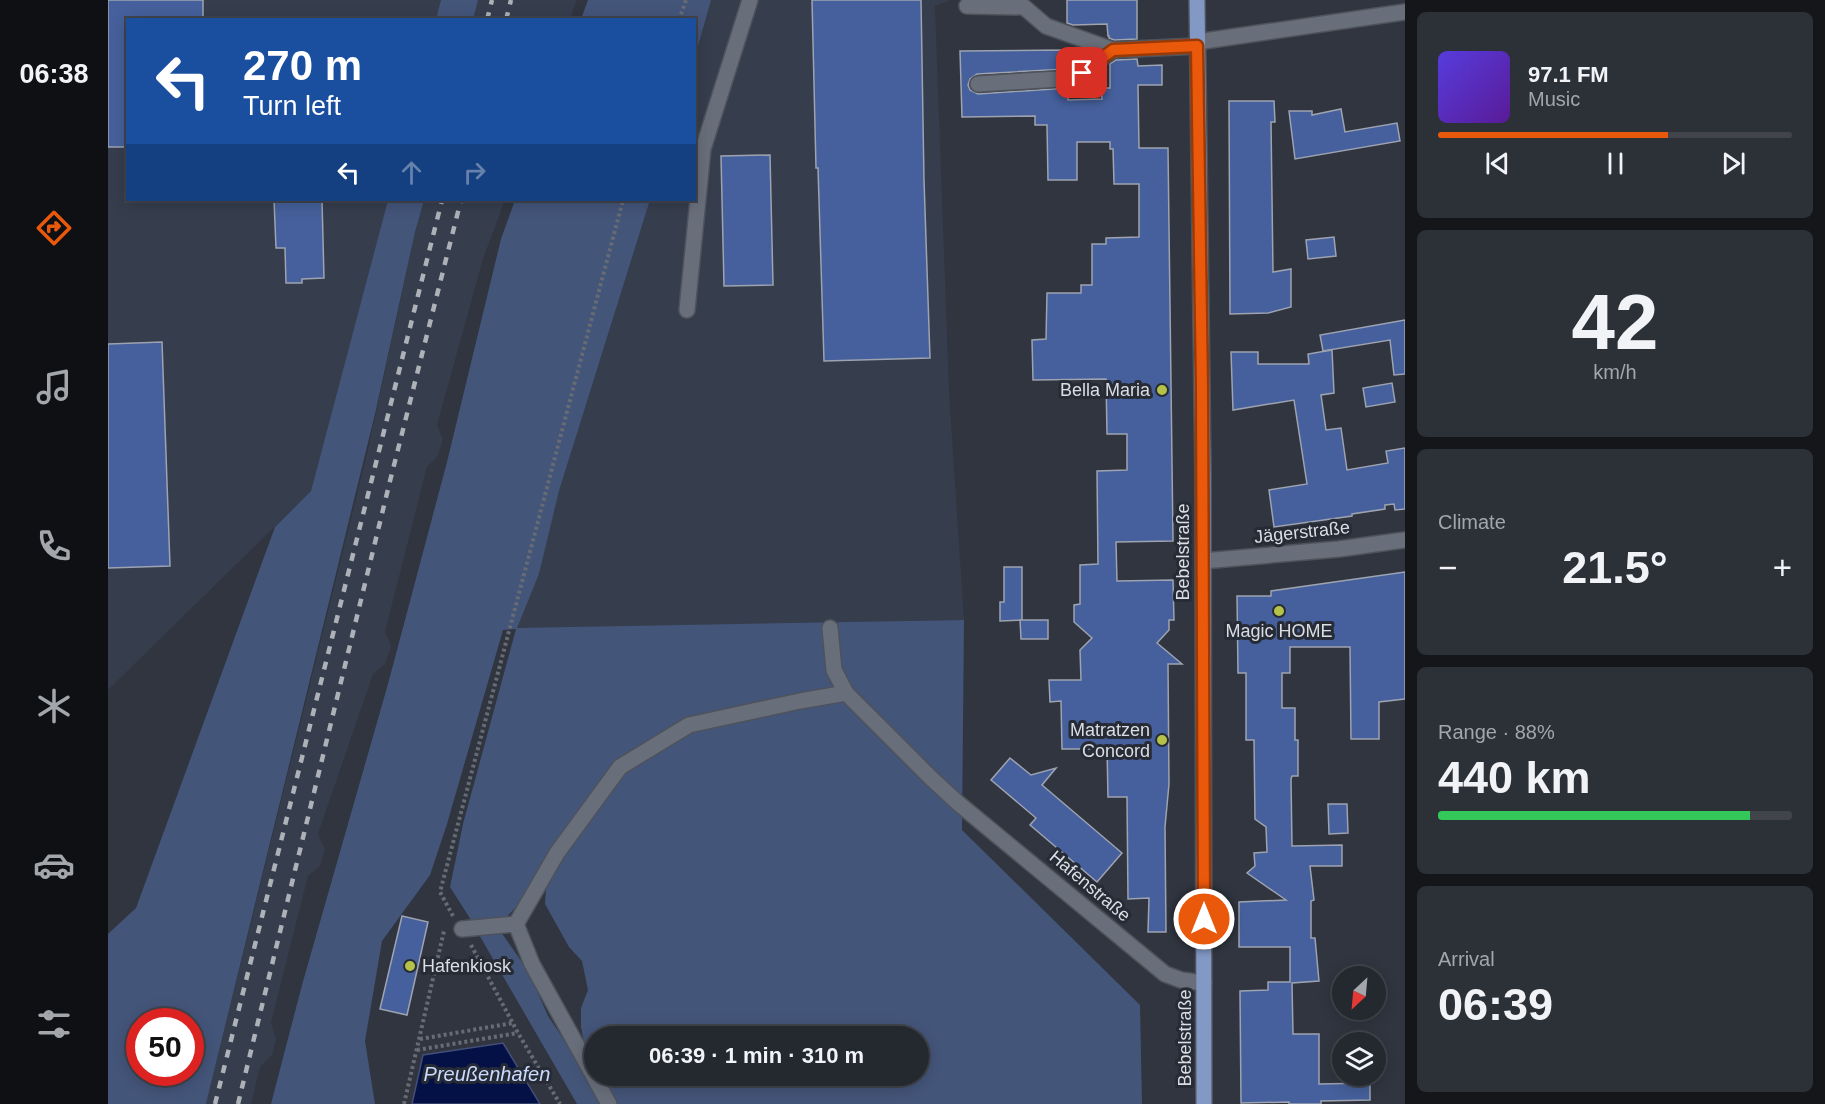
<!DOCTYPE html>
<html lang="en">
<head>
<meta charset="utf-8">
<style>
	:root { --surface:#24282f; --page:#2c3037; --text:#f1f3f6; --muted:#a3a6aa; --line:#41444b; --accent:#ea580c }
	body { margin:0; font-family:Helvetica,sans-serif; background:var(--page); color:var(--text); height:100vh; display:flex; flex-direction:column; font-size:22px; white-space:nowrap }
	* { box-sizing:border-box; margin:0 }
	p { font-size:20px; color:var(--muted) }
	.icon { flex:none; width:33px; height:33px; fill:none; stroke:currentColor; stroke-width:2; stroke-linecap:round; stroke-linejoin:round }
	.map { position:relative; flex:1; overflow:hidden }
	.details { display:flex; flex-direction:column; gap:12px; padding:12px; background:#14161a; width:420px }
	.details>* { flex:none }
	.hud { position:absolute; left:18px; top:18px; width:570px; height:183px; border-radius:0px; box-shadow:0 3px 15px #0003,0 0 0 2px var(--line); background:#1a4fa0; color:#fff; overflow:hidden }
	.needle { width:39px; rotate:206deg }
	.buttons { position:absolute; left:1224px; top:966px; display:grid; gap:12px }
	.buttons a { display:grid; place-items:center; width:54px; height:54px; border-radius:50%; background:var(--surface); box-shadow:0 3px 15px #0003,0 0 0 2px var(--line); font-size:30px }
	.speed { position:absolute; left:18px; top:1008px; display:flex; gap:12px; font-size:30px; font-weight:700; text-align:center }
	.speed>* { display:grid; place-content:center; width:78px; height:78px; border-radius:50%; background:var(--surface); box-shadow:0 3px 15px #0003,0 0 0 2px var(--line); line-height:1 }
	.speed .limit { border:9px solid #d22; background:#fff; color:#111 }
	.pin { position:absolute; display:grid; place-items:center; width:51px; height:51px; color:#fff; margin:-26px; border-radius:12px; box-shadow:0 3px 9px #0006 }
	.me { position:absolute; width:66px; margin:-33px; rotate:0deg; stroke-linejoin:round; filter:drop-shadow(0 0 4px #0008) }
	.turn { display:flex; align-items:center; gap:21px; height:126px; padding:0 18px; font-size:27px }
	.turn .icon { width:78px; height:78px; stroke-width:2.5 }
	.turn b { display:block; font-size:42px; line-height:51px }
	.lanes { display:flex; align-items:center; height:57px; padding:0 18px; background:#0003; justify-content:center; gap:30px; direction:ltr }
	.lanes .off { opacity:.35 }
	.big { font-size:45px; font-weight:600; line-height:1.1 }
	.details .card { flex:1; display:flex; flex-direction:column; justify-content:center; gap:9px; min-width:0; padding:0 21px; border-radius:9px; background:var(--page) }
	.details .dial { align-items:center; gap:0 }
	.dial b { font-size:78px; line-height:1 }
	.song { display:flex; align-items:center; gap:18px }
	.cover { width:72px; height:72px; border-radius:9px; background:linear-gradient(135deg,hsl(250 70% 55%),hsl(270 70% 35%)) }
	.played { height:6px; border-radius:3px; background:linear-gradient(90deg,var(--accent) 65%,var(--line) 65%) }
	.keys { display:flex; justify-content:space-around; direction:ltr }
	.heat { display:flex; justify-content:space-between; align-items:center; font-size:33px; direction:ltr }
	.charge { height:9px; border-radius:4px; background:linear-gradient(90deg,#34c759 88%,var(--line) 0) }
	.trip { position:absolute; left:476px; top:1026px; width:345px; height:60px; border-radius:30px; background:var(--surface); box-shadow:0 3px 15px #0003,0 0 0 2px var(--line); font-weight:600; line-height:60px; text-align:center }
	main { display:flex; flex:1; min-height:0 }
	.dock { display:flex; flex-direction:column; width:108px; justify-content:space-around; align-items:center; background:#0e1013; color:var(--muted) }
	.dock .icon { width:42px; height:42px }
	.dock .current { color:var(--accent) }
	.dock b { font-size:27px; color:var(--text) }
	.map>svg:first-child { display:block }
</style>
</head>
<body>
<main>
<nav class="dock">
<b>06:38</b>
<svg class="icon current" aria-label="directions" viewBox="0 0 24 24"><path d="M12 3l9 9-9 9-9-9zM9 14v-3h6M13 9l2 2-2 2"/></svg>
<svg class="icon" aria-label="music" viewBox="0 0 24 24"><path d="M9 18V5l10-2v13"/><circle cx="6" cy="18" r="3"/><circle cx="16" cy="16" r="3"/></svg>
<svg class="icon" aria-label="phone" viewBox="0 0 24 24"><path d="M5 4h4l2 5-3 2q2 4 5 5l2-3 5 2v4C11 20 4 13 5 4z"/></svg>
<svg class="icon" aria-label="climate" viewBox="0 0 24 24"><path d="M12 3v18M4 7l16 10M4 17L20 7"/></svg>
<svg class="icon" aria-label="car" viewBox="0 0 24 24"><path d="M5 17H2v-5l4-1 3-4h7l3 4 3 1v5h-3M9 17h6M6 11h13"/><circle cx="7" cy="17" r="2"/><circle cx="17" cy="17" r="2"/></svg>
<svg class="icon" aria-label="filters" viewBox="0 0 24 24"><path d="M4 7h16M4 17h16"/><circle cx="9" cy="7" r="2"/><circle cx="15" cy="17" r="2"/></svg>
</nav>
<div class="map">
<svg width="1297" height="1104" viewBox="0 0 1297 1104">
	<rect width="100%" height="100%" fill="#30353f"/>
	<g fill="#363d4d">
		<polygon points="0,0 333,0 328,19 20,20 20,200 280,200 203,491 0,690"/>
		<polygon points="368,0 469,0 462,19 363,20"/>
		<polygon points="603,0 843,0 827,6 841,391 856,620 408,629 431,574 451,491 542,200 586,200 587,57"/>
		<polygon points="315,200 397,200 375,259 329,425 335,439 330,456 319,467 277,632 283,646 277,664 265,674 210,834 217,850 212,866 200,876 163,1023 168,1039 164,1055 152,1067 143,1104 98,1104 259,454 307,232"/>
	</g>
	<g fill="#44557a" fill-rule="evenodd">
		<polygon points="333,0 370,0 365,19 328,19"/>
		<polygon points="480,0 603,0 587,57 586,20 473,19"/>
		<path d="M280,200H316L307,232L267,414L98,1104H0V934L28,908L167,527L203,491ZM32,1022H82V1072H32Z"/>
		<path d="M407,200H542L451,491L431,574L409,628L856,620L854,830L1032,1005L1034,1104H510L493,1076H810V1036H486V1063L477,1048L473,1027V1008L480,990L474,961L461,947L437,904L438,889L432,869C421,882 409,915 392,920C382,923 372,921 363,920L342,887L355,824L408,629L395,630L339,824L322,875L274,941L257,1041L267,1104H163L194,985L280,684L339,462L393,239Z"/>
		<polygon points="393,932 420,971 440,1016 460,1046 493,1104 469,1104 370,933"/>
	</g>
	<polygon fill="#031147" stroke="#444e76" stroke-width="1.5" points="395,1043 432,1104 304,1104 315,1055"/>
	<g fill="#45609c" stroke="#9da3b0" stroke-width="1.5">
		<polygon points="0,0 95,0 95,20 20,20 20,147 0,147"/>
		<polygon points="704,0 813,0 816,180 822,358 716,361 710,168 708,168"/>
		<polygon points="959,0 1029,0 1029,39 1006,40 1001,38 1001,36 1000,36 999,24 965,25 959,23"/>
		<polygon points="959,50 959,69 869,74 862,79 860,85 862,90 870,94 960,88 960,100 994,99 993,88 1002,88 1002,64 1008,60 1029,59 1030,66 1054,65 1054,85 1030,85 1031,148 1060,148 1065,541 1008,542 1009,581 1065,580 1066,620 1061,620 1061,630 1049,643 1074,664 1060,664 1061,784 1057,827 1058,932 1040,932 1041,898 1020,899 1019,797 1000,797 999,749 954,749 953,701 942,702 941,680 973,680 972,650 984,638 966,622 966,605 972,604 972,565 990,564 989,471 1019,470 1019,434 999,434 998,379 925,380 924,340 938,339 939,293 973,293 973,285 984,285 984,244 998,244 998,238 1031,237 1031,184 1006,184 1005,149 1002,149 1002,142 969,142 969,180 940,180 939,125 927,125 927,116 854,117 852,51"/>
		<polygon points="1121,101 1166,101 1167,122 1163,122 1165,272 1183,269 1183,307 1160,313 1122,314"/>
		<polygon points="1233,109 1237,132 1289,123 1292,141 1187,159 1181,111 1204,111 1204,115"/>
		<polygon points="662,155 665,285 616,286 613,156"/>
		<polygon points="166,200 214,200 216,278 194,279 194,283 178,283 177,248 168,248"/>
		<polygon points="1226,237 1228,256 1200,259 1198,240"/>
		<polygon points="1297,320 1297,374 1286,375 1282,340 1215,351 1212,335"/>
		<polygon points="54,342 62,566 0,568 0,344"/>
		<polygon points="1224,350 1226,393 1213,395 1218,430 1233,428 1239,470 1280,463 1278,451 1297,448 1297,509 1287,510 1286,504 1277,505 1277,509 1244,514 1244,516 1166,527 1161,490 1199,484 1186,400 1125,410 1123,352 1150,352 1150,364 1201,364 1200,354"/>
		<polygon points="1284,383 1287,402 1258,407 1255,388"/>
		<polygon points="896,567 914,567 914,620 892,621 892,602 896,602"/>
		<polygon points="1297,572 1297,699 1271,702 1271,739 1243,739 1242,647 1182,647 1182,673 1174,673 1174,708 1187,708 1187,740 1190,740 1190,776 1184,776 1183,779 1184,846 1234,845 1234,866 1202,866 1206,900 1203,901 1203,938 1207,938 1211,981 1184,983 1185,1034 1211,1034 1211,1084 1262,1083 1262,1100 1213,1101 1213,1104 1181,1104 1181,1102 1133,1103 1132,991 1160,990 1160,982 1182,982 1182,947 1131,947 1131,902 1178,900 1139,873 1147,866 1146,853 1159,852 1158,827 1147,819 1146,740 1138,740 1138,673 1130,673 1129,596 1163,596 1163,591"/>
		<polygon points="912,620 940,620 940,639 913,639"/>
		<polygon points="902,758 923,775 948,768 934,785 1014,853 989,882 922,825 928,818 883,780"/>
		<polygon points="1220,804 1239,804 1240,833 1221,834"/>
		<polygon points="294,916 320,922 299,1015 272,1009"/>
	</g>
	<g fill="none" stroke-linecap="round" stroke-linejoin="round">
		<g stroke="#4e535b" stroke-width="18">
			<g id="minor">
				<polyline points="859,6 916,7 938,26 1005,50"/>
				<polyline points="1089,42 1297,12"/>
				<polyline points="870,84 966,78 1005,50 1089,46"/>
				<polyline points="579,310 595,149 642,0"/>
				<polyline points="1095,561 1231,549 1297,540"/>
				<polyline points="722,628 726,670 738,693"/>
				<polyline points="408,924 424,964 501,1104"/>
				<polyline points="354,929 408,924 449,853 512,767 581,725 692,701 738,693 823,778 850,803 1057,974 1073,980 1096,983"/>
			</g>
		</g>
		<g stroke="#4e535b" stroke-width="18">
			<polyline id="major" points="1089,0 1095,474 1096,1104"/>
		</g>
		<g stroke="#666b74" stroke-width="4" stroke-dasharray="3 3" stroke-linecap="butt">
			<polyline points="571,20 578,0"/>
			<polyline points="345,916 332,892 515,200"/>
			<polyline points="363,945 410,1033 452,1104"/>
			<polyline points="312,1039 405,1023"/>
			<polyline points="309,1050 410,1033"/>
			<polyline points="296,1104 336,931"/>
		</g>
		<use href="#minor" stroke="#686e7a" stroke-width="15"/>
		<use href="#major" stroke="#8298c5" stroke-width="15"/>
		<g stroke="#adb1b8" stroke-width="4.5" stroke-dasharray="8 8" stroke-linecap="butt">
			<polyline points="379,20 384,0"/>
			<polyline points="398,20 403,0"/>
			<polyline points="107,1104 334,200"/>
			<polyline points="130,1104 282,481 353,200"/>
		</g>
	</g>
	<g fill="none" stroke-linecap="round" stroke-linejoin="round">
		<g stroke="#983908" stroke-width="15">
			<polyline id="route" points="974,73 1005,50 1089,46 1094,387 1096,919"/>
		</g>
		<use href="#route" stroke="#ea580c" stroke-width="10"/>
	</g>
	<g fill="#b5c249" stroke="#262b35" stroke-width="2">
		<circle cx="1054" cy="390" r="6"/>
		<circle cx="1171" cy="611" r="6"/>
		<circle cx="1054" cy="740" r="6"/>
		<circle cx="302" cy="966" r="6"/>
	</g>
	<g text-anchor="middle" stroke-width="6" stroke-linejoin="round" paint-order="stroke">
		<g font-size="18" fill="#dadee4" stroke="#262b35" text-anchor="end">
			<text x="1042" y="396">Bella Maria</text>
			<text x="1171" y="637" text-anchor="middle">Magic HOME</text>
			<text x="1042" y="736">Matratzen<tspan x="1042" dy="21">Concord</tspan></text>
			<text x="314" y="972" text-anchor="start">Hafenkiosk</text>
		</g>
		<g font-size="18" fill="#dadee4" stroke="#262b35">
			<text transform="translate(1194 532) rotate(-6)" y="6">Jägerstraße</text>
			<text transform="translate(1075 552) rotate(-90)" y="6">Bebelstraße</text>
			<text transform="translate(982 886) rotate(40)" y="6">Hafenstraße</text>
			<text transform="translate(1077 1038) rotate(-90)" y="6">Bebelstraße</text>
		</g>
		<g font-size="20" font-style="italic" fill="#cadbff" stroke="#262b35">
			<text x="379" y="1081">Preußenhafen</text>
		</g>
	</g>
</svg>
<div class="buttons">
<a><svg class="needle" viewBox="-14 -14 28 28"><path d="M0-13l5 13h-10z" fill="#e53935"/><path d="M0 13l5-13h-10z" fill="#a3a6aa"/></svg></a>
<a><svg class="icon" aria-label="layers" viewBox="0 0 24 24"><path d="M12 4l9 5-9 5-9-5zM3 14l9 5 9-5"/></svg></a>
</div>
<div class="speed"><div class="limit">50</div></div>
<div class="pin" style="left:974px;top:73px;background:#d93025"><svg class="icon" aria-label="arrive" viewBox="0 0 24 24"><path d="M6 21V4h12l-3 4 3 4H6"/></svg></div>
<svg class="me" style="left:1096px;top:919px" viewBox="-20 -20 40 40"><circle r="17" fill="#ea580c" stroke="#fff" stroke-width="3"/><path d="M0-11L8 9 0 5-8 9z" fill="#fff"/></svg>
<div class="trip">06:39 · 1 min · 310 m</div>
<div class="hud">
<div class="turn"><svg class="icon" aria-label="left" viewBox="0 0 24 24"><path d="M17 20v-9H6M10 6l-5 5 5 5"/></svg><div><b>270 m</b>Turn left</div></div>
<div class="lanes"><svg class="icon" aria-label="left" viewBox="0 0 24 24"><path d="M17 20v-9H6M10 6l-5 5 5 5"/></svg><svg class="icon off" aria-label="ahead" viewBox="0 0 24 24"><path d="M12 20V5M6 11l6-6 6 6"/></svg><svg class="icon off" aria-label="right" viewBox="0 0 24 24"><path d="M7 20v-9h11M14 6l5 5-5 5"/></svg></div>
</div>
</div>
<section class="details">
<div class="card">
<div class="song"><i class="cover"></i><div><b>97.1 FM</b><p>Music</p></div></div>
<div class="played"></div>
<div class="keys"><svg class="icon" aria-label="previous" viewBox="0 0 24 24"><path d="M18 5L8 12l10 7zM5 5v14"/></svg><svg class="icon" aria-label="pause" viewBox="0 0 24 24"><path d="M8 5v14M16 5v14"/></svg><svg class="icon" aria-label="next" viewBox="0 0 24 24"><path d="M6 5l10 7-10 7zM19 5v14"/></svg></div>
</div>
<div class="card dial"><b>42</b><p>km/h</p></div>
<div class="card"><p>Climate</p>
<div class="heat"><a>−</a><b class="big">21.5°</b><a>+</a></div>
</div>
<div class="card"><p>Range · 88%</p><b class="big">440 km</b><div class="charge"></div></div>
<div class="card"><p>Arrival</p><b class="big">06:39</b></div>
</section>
</main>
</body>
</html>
